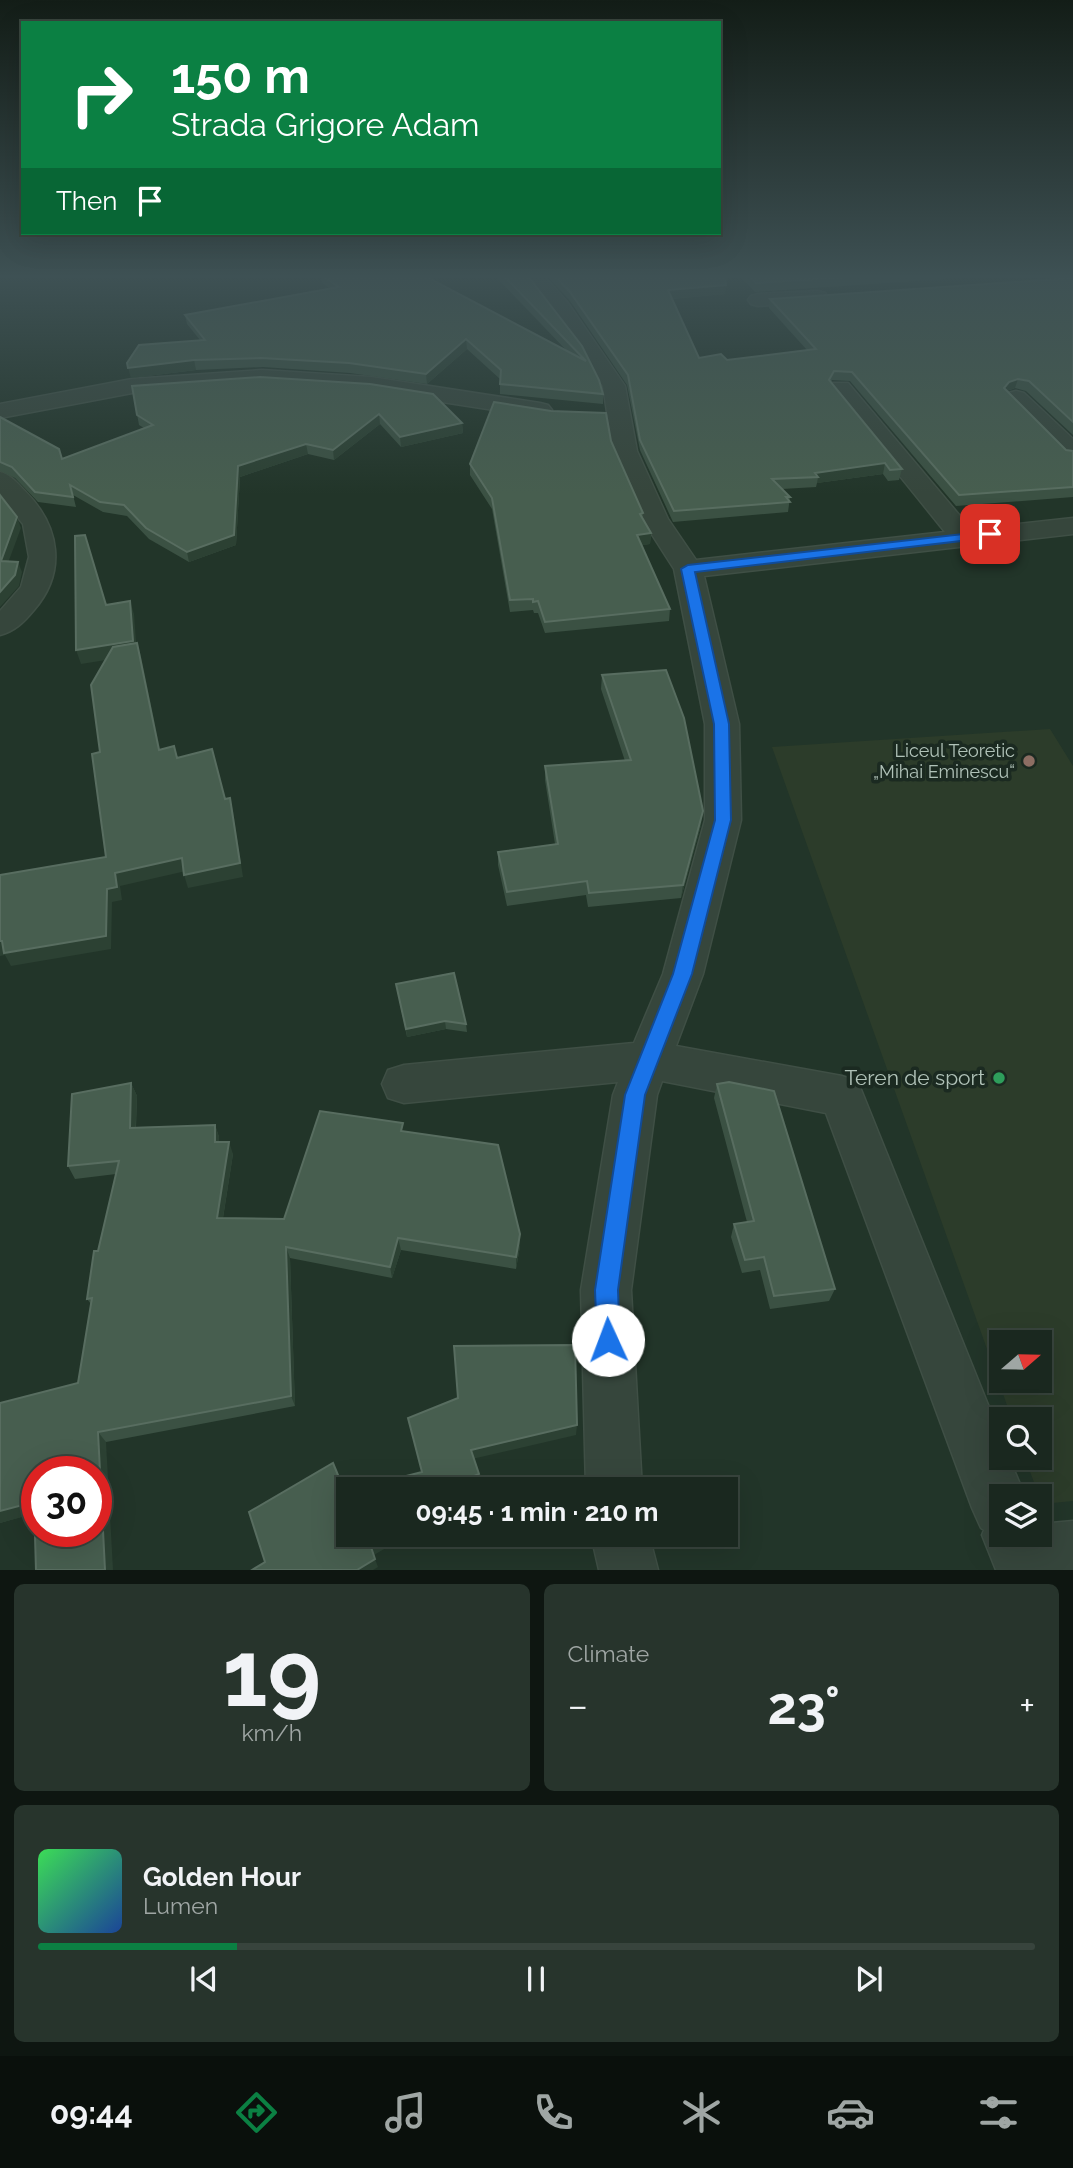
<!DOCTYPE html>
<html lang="en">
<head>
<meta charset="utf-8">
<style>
	:root { --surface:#1a281f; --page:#27342c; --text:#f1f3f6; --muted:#9fa6a4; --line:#38443d; --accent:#0b8043 }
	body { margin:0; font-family:Raleway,sans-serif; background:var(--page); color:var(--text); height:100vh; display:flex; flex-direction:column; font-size:26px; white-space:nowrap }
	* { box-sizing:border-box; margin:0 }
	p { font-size:23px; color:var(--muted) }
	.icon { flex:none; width:38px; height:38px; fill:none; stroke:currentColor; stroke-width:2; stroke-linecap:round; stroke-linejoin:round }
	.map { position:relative; height:1570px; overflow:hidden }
	.details { display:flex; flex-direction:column; gap:14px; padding:14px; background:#0e1611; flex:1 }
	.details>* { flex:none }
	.top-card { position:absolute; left:21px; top:21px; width:700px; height:214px; border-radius:0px; box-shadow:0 7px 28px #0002,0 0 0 2px var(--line); background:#0b8043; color:#fff; overflow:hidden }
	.needle { width:46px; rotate:70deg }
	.tools { position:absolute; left:989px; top:1330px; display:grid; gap:14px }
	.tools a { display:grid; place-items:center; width:63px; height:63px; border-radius:0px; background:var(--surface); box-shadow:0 7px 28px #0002,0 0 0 2px var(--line); font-size:35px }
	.speed { position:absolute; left:21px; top:1456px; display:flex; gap:14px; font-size:35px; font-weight:700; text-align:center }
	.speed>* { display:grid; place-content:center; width:91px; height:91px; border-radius:50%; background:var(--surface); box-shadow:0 7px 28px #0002,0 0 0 2px var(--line); line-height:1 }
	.speed .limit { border:10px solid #d22; background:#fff; color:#111 }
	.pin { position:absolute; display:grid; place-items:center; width:60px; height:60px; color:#fff; margin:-30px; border-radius:14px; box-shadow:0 4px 10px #0006 }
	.me { position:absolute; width:77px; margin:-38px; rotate:358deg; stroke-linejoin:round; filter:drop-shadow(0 0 5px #0008) }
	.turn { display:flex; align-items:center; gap:24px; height:147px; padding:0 35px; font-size:32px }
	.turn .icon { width:91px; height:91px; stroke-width:2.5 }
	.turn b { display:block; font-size:49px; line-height:60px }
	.then { display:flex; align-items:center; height:66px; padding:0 35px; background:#0003; gap:14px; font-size:26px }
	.big { font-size:52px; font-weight:700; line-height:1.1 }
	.details .widget { flex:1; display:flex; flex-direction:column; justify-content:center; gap:10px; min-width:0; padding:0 24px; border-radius:10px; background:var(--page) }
	.details .dial { align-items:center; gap:0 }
	.dial b { font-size:91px; line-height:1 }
	.song { display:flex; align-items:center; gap:21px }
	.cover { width:84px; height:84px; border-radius:10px; background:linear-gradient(135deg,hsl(130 70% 55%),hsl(220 70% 35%)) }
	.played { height:7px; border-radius:4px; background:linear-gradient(90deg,var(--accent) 20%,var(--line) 20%) }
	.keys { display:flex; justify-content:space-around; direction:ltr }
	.heat { display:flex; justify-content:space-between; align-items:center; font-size:38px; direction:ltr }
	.details .tiles { flex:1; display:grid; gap:14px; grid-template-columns:1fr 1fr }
	.widget:last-child { grid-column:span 2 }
	.trip { position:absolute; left:336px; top:1477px; width:402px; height:70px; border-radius:0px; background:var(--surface); box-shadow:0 7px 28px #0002,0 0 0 2px var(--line); font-weight:700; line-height:70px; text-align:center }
	.tabs { display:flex; height:112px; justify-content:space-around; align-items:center; background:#0a100c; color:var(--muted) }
	.tabs .icon { width:49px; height:49px }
	.tabs .active { color:var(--accent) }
	.tabs b { font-size:32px; color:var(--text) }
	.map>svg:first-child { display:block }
</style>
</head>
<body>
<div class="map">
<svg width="1073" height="1570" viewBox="0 0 1073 1570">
	<rect width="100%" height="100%" fill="#223529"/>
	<path fill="#2c3c2a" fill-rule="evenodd" d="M1050,729L1073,766V1501L1042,1504L1025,1458H1040V1419H1012L772,747ZM1001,1342H1040V1381H1001Z"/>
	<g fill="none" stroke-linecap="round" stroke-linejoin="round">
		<g stroke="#3f4f45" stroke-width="3">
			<g id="minor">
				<polygon points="524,275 543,275 568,303 625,386 637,451 668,519 696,560 945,532 829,388 832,383 848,383 971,529 1073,518 1073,534 704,576 739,724 741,820 703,974 676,1046 842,1076 858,1082 1001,1437 1001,1458 1009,1458 1025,1496 1001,1496 1001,1535 1040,1535 1040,1524 1073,1521 1073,1570 996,1570 982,1535 984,1530 981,1528 972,1508 826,1113 662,1081 657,1095 631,1290 642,1489 586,1489 581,1290 613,1095 618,1082 404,1103 388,1098 382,1084 388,1070 404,1065 634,1043 663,974 705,820 705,724 674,569 642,519 613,451 603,386 553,311"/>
				<polygon points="818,291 825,293 828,297 825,301 758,306 751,304 748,300 751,296 758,294"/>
				<polygon points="262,370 371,377 540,403 548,405 552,410 548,415 540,417 371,391 262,384 132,393 0,418 0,404 132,379"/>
				<polygon points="1016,391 1024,393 1073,439 1073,460 1064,458 1008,403 1004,398 1008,393"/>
				<path d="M0,472C11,475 17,483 25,491C60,526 67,572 34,610C24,622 15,631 0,635V611L21,587L29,557L23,524L0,496Z"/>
				<polygon points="591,1535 649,1535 658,1570 599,1570"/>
			</g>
		</g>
		<use href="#minor" fill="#36463c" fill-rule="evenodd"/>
	</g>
	<g fill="#3b5143">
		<polygon points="320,275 567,351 497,278 497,275 527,275 582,346 603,394 603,404 500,394 500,379 467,349 427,384 350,373 263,367 196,370 131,378 200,340 187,324 185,315 329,288 322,283"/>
		<polygon points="546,275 725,275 725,294 672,299 699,358 727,360 807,350 769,308 770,299 1073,278 1073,435 1026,391 1015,388 1007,391 1066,450 1073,451 1073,497 956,506 850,381 832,380 831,383 902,469 899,480 888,481 883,474 817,483 816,487 782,489 790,497 788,512 673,522 640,450 627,385 570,301"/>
		<polygon points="739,275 1004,275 755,292"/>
		<polygon points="132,386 462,423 463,433 401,447 380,424 334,460 308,454 240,477 236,545 189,562 149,539 127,516 103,512 73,495 76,507 38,502 15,478 0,471 0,417 62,459 144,428 139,425"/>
		<polygon points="611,441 643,513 643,519 651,533 650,544 642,545 670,609 669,621 545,633 538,613 534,613 533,610 510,612 492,509 470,475 470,464"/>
		<polygon points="602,675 701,825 681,898 588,907 586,895 507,906 498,865 498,852 555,844 545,780 545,766 625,761 601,689"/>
		<polygon points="396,984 466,1024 467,1032 446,1029 407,1037"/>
		<polygon points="131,1083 137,1096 136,1127 215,1125 219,1137 219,1142 233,1154 223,1218 284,1219 405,1132 520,1234 520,1246 516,1269 401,1250 392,1278 290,1258 295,1406 106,1442 34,1513 0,1523 0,1403 78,1383 91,1304 87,1299 116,1174 75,1179 68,1166"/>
		<polygon points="717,1084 835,1289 829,1301 770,1309 760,1270 742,1273 731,1237 734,1224 747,1222 714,1098"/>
	</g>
	<g fill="#2c4133">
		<polygon points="726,285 725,294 668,299 668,290"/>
		<polygon points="466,339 467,349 427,384 426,374"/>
		<polygon points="194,360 196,370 131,378 128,368"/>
		<polygon points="1018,379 1015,388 1006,391 1004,388 1009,382"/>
		<polygon points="379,414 380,424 334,460 333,450"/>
		<polygon points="462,423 463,433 401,447 400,437"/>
		<polygon points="306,444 308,454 240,477 236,545 189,562 187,552 238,466"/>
		<polygon points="885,463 883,474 817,483 818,477 815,473"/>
		<polygon points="17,517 21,528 5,571 1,561"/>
		<polygon points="651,533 650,544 636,546 637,535"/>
		<polygon points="18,562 22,572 19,586 0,607 0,592"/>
		<polygon points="130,601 134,614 137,655 81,664 76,650"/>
		<polygon points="137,643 141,656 163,763 159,750"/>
		<polygon points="230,798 233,811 243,877 188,888 184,875"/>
		<polygon points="703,811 701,825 681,898 683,885"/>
		<polygon points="182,858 186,871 120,886 122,900 112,902 111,949 11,966 5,955 0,956 0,941 107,889 115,873"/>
		<polygon points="445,1021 446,1029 407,1037 406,1029"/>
		<polygon points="131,1083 137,1096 135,1140 130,1128"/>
		<polygon points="215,1125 219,1137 219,1154 215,1142"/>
		<polygon points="229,1142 233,1154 221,1230 217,1218"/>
		<polygon points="520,1234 520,1246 516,1269 516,1257"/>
		<polygon points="398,1238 401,1250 392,1278 390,1267"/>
		<polygon points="286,1247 290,1258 295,1406 291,1396"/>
		<polygon points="577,1425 576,1435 472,1459 471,1450"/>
		<polygon points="98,1432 106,1442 113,1570 105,1570"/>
		<polygon points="479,1474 480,1483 466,1489 443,1489"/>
		<polygon points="34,1502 37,1513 0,1523 0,1511"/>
		<polygon points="392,1535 406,1535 406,1536 374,1555 371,1547"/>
		<polygon points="375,1559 378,1567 373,1570 357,1570"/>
	</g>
	<g fill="#475e4f" stroke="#586d60" stroke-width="2" fill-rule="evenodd">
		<polygon points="321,275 423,275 586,361 503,275 527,275 582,346 599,380 603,394 500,384 501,370 466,339 426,374 349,363 261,358 194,360 128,368 127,363 139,345 205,340 185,315 339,287"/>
		<polygon points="554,275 725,275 726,285 668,290 699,358 721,354 727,360 816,349 770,299 1073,278 1073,422 1029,381 1018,379 1009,382 1004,388 1066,450 1073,451 1073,487 959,495 852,372 834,371 829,380 902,469 890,470 885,463 815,473 818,477 772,479 790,497 786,497 790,502 674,511 640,440 628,375 570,292"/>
		<polygon points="748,275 880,275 756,283"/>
		<polygon points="260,377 370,384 433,394 462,423 400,437 379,414 333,450 306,444 238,466 234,535 187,552 146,528 124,505 100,502 70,485 73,497 35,492 12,467 0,462 0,417 59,449 62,459 153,425 137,415 132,386"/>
		<polygon points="494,402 551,411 606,413 611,441 643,513 640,514 651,533 637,535 670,609 545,622 538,601 533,602 533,599 510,600 492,498 470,464"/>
		<polygon points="0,495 17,517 1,561 18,562 15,575 0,592"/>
		<polygon points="85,535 106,605 130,601 133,641 76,650 75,536"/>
		<polygon points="137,643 159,750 174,746 177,758 212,749 225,799 230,798 240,863 184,875 182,858 115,873 117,887 107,889 106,936 4,953 2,941 0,941 0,875 106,857 92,754 100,752 91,685 113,647"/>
		<polygon points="666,670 684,718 703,811 683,885 589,893 587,881 507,892 498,852 558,844 545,766 631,760 602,675"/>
		<polygon points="454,973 466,1024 445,1021 406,1029 396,984"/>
		<polygon points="729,1082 774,1091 835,1289 774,1296 764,1257 745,1260 734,1224 754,1221 717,1084"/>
		<path d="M131,1083L130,1128L215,1125V1142H229L217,1218L284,1219L320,1111L403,1123L401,1131L498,1145L520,1234L516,1257L398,1238L390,1267L286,1247L291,1396L98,1432L105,1570H36L34,1502L0,1511V1403L78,1383L92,1298L87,1299L94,1251H98L119,1161L68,1166L72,1094ZM37,1472H96V1531H37Z"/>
		<polygon points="575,1345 577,1425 471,1450 479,1474 443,1489 355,1489 422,1472 408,1418 458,1398 454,1346"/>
		<polygon points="333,1463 345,1492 348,1491 348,1535 392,1535 371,1547 375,1559 357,1570 252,1570 265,1562 249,1512"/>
	</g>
	<linearGradient id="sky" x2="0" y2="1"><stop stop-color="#131d17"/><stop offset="0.56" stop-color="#3e5154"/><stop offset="1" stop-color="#3e5154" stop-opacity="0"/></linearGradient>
	<rect width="1073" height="494" fill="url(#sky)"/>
	<polygon fill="#1a73e8" stroke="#114b97" stroke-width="2" points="990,531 995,532 995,537 695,572 729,724 731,820 692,974 645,1095 618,1290 620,1340 617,1348 608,1352 600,1348 597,1340 595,1290 625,1095 673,974 715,820 714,724 681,569 688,565"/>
	<circle fill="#8d6e63" stroke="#1b2a21" stroke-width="2.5" cx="1029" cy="761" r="7"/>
	<circle fill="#2e9e5b" stroke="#1b2a21" stroke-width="2.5" cx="999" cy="1078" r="7"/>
	<g text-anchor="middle" stroke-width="7" stroke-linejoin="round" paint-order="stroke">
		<g font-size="18" fill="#b0c2b8" stroke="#1b2a21" text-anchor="end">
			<text x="1015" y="757">Liceul Teoretic<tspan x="1015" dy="21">„Mihai Eminescu“</tspan></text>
		</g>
		<g font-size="21" fill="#b0c2b8" stroke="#1b2a21" text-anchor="end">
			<text x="985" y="1085">Teren de sport</text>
		</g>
	</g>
</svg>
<div class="tools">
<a><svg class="needle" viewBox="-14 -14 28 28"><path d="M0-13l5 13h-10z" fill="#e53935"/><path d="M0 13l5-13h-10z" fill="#9fa6a4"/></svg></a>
<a><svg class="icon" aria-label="search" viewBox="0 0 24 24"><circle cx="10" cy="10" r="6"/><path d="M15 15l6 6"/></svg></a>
<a><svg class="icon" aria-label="layers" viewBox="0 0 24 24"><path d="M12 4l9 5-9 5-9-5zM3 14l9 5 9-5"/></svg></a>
</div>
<div class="speed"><div class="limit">30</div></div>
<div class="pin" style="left:990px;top:534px;background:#d93025"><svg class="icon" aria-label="arrive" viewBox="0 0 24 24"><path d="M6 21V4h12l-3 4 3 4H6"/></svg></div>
<svg class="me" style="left:608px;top:1340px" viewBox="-20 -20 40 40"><circle r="19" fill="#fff"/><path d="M0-13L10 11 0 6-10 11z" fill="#1a73e8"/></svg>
<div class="trip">09:45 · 1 min · 210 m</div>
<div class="top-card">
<div class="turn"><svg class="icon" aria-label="right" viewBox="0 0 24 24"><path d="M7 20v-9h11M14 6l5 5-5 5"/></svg><div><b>150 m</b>Strada Grigore Adam</div></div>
<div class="then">Then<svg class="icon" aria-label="arrive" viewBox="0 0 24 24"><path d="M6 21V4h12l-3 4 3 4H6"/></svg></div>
</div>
</div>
<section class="details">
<div class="tiles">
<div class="widget dial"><b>19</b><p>km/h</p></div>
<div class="widget"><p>Climate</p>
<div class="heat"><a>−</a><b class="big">23°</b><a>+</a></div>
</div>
<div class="widget">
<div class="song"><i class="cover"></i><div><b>Golden Hour</b><p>Lumen</p></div></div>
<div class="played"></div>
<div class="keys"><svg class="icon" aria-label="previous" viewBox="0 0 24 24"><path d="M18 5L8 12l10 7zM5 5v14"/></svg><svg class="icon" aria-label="pause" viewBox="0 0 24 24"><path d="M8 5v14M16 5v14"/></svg><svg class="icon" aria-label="next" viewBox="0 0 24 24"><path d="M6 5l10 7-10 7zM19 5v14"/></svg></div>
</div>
</div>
</section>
<nav class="tabs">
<b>09:44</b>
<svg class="icon active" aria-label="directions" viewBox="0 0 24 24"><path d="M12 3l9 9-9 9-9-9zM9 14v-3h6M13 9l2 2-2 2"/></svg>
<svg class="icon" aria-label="music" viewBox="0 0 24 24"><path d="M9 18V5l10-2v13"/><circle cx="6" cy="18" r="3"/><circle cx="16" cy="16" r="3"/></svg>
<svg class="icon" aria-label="phone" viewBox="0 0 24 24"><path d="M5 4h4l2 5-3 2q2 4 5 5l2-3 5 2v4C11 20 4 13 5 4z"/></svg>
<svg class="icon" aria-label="climate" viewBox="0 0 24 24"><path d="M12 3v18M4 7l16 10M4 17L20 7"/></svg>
<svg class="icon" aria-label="car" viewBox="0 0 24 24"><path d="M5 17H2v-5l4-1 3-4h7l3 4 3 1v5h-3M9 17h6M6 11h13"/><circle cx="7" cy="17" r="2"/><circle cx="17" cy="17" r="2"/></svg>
<svg class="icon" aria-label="filters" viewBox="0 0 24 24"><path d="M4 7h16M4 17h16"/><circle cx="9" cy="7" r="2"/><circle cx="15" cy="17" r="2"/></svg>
</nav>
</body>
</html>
